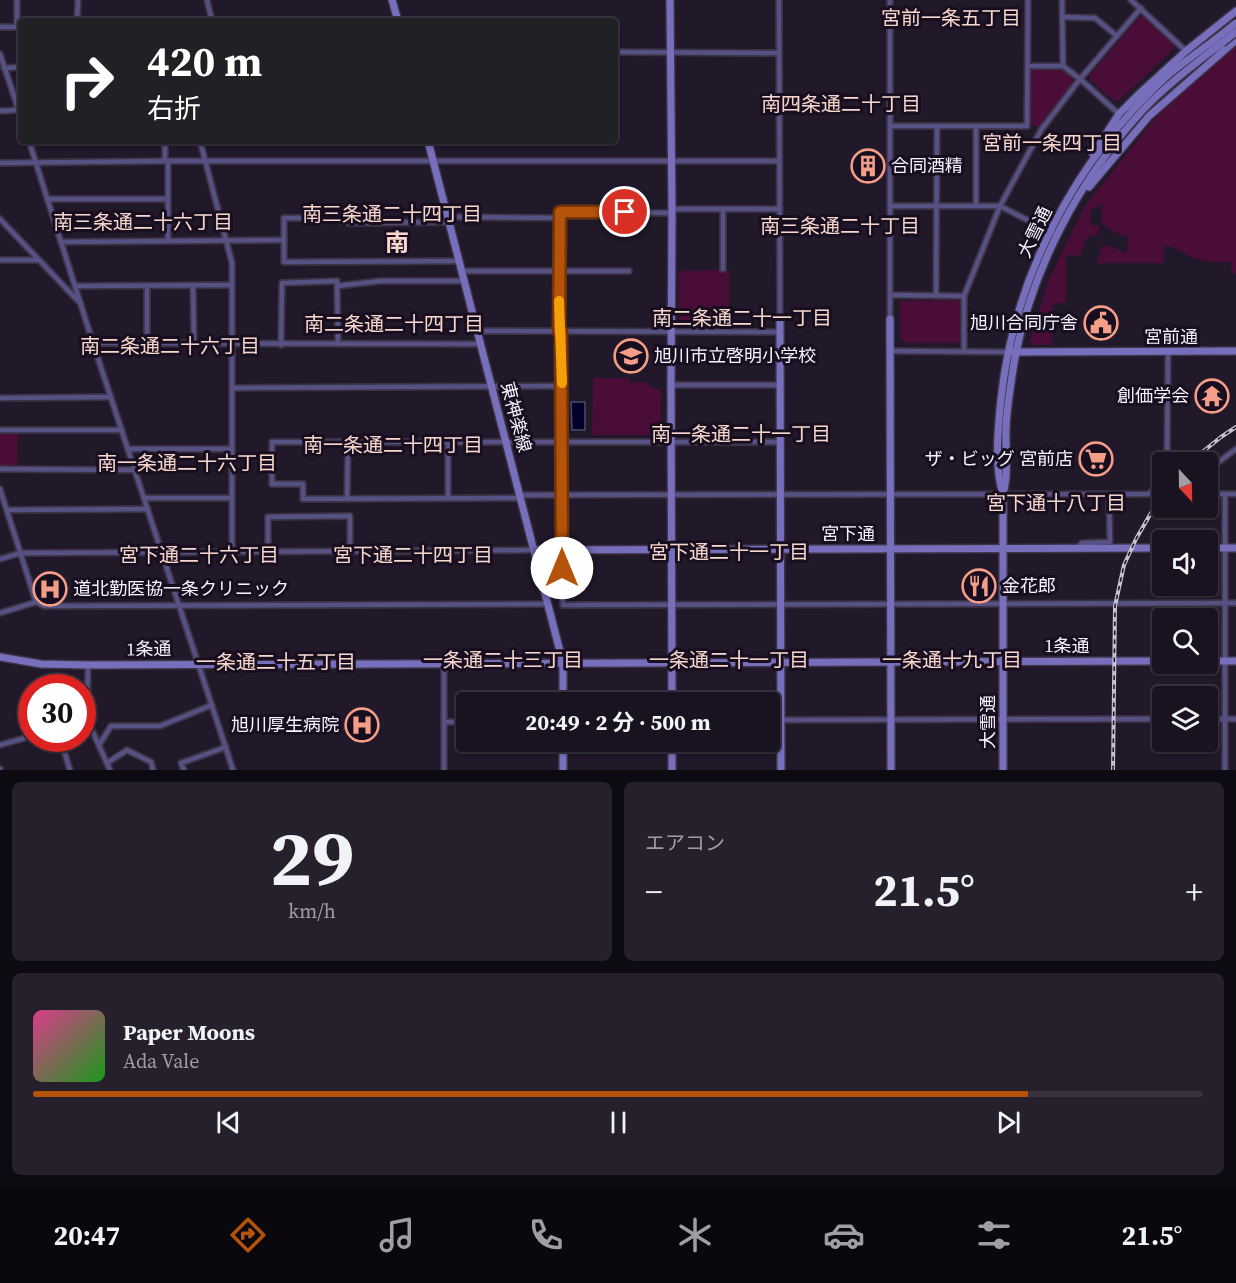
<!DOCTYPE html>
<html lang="ja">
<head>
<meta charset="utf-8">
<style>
	:root { --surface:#191220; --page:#26202d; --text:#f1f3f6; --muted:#9f9ea5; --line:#37323e; --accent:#b45309 }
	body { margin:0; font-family:"Source Serif 4","Noto Sans JP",serif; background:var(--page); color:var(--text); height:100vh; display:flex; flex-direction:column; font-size:22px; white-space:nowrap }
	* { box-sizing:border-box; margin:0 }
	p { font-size:20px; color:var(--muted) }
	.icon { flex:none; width:33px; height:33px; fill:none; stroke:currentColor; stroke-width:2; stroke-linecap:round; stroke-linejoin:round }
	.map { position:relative; height:770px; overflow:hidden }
	.sheet { display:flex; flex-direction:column; gap:12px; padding:12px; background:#0e0a12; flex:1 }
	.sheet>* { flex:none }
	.banner { position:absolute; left:18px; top:18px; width:600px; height:126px; border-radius:6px; box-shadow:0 2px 4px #0004,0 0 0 2px var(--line); background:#202124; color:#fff; overflow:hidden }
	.needle { width:39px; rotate:158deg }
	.fabs { position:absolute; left:1152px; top:452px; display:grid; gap:12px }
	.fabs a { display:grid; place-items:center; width:66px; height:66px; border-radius:6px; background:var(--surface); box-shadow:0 2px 4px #0004,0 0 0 2px var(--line); font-size:30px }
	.speed { position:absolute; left:18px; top:674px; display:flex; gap:12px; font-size:30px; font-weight:700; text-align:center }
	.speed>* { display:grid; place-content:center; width:78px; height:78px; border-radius:50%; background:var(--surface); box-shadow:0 2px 4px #0004,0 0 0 2px var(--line); line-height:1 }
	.speed .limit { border:9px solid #d22; background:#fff; color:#111 }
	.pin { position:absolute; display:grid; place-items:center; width:51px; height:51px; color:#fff; margin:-26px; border:3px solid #fff; border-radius:50%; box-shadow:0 2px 6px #0007 }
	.me { position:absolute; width:66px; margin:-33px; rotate:0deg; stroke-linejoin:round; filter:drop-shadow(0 0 4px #0008) }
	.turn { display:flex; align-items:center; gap:21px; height:126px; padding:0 30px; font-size:27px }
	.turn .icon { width:78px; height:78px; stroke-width:2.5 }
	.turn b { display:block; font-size:42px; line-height:51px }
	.big { font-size:45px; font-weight:700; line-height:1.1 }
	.sheet .tile { flex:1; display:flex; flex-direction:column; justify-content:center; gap:9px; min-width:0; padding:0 21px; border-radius:9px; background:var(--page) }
	.sheet .dial { align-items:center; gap:0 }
	.dial b { font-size:78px; line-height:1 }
	.song { display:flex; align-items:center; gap:18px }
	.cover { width:72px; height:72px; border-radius:9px; background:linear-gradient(135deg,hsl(330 70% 55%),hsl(120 70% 35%)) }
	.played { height:6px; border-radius:3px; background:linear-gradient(90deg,var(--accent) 85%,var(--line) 85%) }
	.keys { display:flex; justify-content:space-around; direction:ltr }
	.heat { display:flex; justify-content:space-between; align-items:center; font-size:33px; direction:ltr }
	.sheet .tiles { flex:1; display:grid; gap:12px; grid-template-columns:1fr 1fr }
	.tile:last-child { grid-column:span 2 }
	.trip { position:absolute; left:456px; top:692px; width:324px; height:60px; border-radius:6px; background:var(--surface); box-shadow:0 2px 4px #0004,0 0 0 2px var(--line); font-weight:700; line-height:60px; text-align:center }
	.dock { display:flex; height:96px; justify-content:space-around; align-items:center; background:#0a070d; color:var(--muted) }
	.dock .icon { width:42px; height:42px }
	.dock .selected { color:var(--accent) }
	.dock b { font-size:27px; color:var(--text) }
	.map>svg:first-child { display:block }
</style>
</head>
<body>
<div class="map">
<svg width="1236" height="770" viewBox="0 0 1236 770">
	<rect width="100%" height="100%" fill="#21182a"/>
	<g fill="#490d38">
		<polygon points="1143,16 1174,43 1174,48 1120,100 1114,101 1090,80 1089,76 1139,17"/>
		<path d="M1236,46V273H1231L1232,262C1218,263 1205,262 1192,257C1182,253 1175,245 1164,246V263H1097L1103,244L1126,253L1129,238L1112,231L1101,222L1102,206L1097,205L1096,209L1093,208C1089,213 1090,220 1092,226L1097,225L1100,229L1096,237L1090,235L1085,242L1080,256L1066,255V302L1053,304L1052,345H1034L1030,341L1049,279L1084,207L1165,106Z"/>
		<path d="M1035,69C1049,69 1068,66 1074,83L1038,127L1031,124V72Z"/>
		<polygon points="729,270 729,326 679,326 679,271"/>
		<polygon points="960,300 961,343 905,343 900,336 900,301"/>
		<polygon points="593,378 629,378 630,383 646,382 653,388 661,390 660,435 592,435"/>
		<polygon points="0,430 18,430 17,470 0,469"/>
	</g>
	<polygon fill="#02002b" stroke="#4c496b" stroke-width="1.5" points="571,402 585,402 585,430 572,430"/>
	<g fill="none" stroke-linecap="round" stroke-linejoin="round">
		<g stroke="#3b3244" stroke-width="8">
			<g id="street">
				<polyline points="207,0 212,21"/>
				<polyline points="779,0 780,319"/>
				<polyline points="890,0 890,319"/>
				<polyline points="1062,0 1063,66"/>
				<polyline points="1131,0 1186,51"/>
				<polyline points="1063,17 1095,18 1117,36"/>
				<polyline points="77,21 78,0"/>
				<polyline points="0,27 21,27"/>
				<polyline points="17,27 17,0"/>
				<polyline points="615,52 779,53"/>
				<polyline points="0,54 21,117"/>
				<polyline points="1028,66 1063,66 1080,79 1119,114"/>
				<polyline points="4,68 21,67"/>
				<polyline points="0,111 19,110"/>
				<polyline points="890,126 1027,126 1028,0"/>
				<polyline points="976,126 976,206"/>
				<polyline points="29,141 93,343 233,770"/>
				<polyline points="165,141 165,161"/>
				<polyline points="200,141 232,263 232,552"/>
				<polyline points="0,163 165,161 779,161"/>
				<polyline points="47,199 168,199"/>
				<polyline points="890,206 1000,206 1057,235"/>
				<polyline points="672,209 780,209"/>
				<polyline points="723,209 723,269"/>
				<polyline points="449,217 560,218"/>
				<polyline points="0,219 81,304"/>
				<polyline points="450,222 349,223 332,218 284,218 284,262 460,261"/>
				<polyline points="168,241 168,161"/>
				<polyline points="61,242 284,240"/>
				<polyline points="0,260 37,260"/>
				<polyline points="462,271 629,271"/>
				<polyline points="193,285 194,344"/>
				<polyline points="76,286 232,285"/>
				<polyline points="147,286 147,344"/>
				<polyline points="337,286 380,281 465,281"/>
				<polyline points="890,295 964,296"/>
				<polyline points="936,296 937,126"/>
				<polyline points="478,331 780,332"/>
				<polyline points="559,331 560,212 672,213"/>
				<polyline points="561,331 563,605 1236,603"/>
				<polyline points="93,343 481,344"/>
				<polyline points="281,345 282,283 337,281 338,344"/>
				<polyline points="890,351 1008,352"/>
				<polyline points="964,351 964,296 1000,206 1041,130 1080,79 1141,8"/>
				<polyline points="671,385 780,385"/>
				<polyline points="232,388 562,386"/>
				<polyline points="0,398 111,397"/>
				<polyline points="0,430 122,430"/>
				<polyline points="448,441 448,498"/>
				<polyline points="128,449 232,449"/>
				<polyline points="1167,462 1168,352"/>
				<polyline points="0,469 135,470"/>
				<polyline points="1208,470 1236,449"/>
				<polyline points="0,489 36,602 44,606 548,604"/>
				<polyline points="1208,494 1236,494"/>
				<polyline points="1225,494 1225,770"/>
				<polyline points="521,495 1149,494 1162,479"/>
				<polyline points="144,498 232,498"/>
				<polyline points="521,498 303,499 303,484 272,484 272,442 780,442"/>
				<polyline points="347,499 348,442"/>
				<polyline points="7,510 148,509"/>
				<polyline points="1077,549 1082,543 1110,542 1109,494"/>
				<polyline points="268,551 268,517 350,516 350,551"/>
				<polyline points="0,559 21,553 534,550"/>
				<polyline points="0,613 36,602"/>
				<polyline points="88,665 87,719 110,770"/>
				<polyline points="1208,719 1236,719"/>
				<polyline points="770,720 1162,719"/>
				<polyline points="444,722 466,722"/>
				<polyline points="60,738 70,770"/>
				<polyline points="0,745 32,736"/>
				<polyline points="99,745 111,726 160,726 212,705"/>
				<polyline points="107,763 127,750 151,762 153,770"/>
				<polyline points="0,769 0,770"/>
				<polyline points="184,770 181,763 226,747"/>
				<polyline points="444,770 444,663"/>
			</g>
		</g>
		<g stroke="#3b3244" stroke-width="10">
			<g id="secondary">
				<polyline points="392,0 398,21"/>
				<polyline points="670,0 672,213 671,385 672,702"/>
				<polyline points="428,141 563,663 563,702"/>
				<polyline points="1093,154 1119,114 1140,93 1186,51 1236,11"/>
				<polyline points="1089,187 1149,116 1236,40"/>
				<polyline points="780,319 781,770"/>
				<polyline points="890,319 891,770"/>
				<polyline points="1013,352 1236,351"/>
				<path d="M1003,494C994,467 998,428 1001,399C1014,277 1075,160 1166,77C1182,63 1200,51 1217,38"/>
				<polyline points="1208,548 1236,548"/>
				<polyline points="534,550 1162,548"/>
				<polyline points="0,657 41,664 88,665 1162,661"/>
				<polyline points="1208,661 1236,661"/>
				<polyline points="563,741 563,770"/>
				<polyline points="672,741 672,770"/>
				<path d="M1003,770V494C1009,473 1005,449 1006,427C1007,406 1011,384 1014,363C1031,270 1078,181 1142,111C1166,85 1195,64 1222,43"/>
			</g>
		</g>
		<use href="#street" stroke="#565182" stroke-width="4.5"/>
		<use href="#secondary" stroke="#776ebc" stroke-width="7"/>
		<g stroke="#c7c0ce" stroke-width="4">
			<g id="rail">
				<polyline points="1190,462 1221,437 1236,427"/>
				<polyline points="1113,770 1115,606 1124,565 1136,539 1162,494"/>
			</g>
		</g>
		<use href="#rail" stroke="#170f20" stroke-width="1.5" stroke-dasharray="4.5" stroke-linecap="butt"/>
		<g stroke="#3b3244" stroke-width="10" stroke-linecap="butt">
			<g id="secondary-bridge">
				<polyline points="1217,38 1236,23"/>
				<polyline points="1222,43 1236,32"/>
			</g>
		</g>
		<use href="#secondary-bridge" stroke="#776ebc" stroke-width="7"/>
	</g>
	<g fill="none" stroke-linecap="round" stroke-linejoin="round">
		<g stroke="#753606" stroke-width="15">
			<polyline id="route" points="562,568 561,336 561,331 559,331 560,212 625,212"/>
		</g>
		<use href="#route" stroke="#b45309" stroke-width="10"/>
		<polyline stroke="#f59e0b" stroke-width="10" points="559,301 562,383"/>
	</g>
	<defs>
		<g id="building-ring" transform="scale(1.725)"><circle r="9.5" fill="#170f20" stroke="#f49e87" stroke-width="1.5"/><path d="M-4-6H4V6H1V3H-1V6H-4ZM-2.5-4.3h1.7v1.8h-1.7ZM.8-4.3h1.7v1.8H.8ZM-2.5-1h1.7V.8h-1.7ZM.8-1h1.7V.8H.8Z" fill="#f49e87"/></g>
		<g id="civic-ring" transform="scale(1.725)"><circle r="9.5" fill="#170f20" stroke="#f49e87" stroke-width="1.5"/><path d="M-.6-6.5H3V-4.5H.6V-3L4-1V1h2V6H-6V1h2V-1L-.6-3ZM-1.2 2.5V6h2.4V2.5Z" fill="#f49e87"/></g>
		<g id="school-ring" transform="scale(1.725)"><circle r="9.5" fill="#170f20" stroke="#f49e87" stroke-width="1.5"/><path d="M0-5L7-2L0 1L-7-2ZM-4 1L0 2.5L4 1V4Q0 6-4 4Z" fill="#f49e87"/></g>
		<g id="temple-ring" transform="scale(1.725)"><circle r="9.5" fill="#170f20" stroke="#f49e87" stroke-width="1.5"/><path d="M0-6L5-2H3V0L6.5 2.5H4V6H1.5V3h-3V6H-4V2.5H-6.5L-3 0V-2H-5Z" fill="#f49e87"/></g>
		<g id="supermarket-ring" transform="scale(1.725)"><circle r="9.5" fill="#170f20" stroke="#f49e87" stroke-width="1.5"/><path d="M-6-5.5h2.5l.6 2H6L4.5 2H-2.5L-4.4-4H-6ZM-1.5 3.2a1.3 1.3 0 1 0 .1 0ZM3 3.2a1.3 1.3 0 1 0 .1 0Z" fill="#f49e87"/></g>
		<g id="restaurant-ring" transform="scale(1.725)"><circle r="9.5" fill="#170f20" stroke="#f49e87" stroke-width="1.5"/><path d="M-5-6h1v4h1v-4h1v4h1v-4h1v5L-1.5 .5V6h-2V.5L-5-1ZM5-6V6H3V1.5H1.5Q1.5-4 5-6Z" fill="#f49e87"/></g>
		<g id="hospital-ring" transform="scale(1.725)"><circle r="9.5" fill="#170f20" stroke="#f49e87" stroke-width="1.5"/><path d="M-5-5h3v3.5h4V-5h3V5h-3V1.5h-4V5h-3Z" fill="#f49e87"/></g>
	</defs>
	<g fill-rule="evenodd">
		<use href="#building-ring" x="868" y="166"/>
		<use href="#civic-ring" x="1101" y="323"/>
		<use href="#school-ring" x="631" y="356"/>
		<use href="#temple-ring" x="1212" y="396"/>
		<use href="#supermarket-ring" x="1096" y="459"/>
		<use href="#restaurant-ring" x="979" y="586"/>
		<use href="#hospital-ring" x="50" y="589"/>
		<use href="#hospital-ring" x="362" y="725"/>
	</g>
	<g text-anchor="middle" stroke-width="6" stroke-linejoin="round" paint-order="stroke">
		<g font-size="18" fill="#f8f2ff" stroke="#170f20" text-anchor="start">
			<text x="891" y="172">合同酒精</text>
			<text x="1078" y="329" text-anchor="end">旭川合同庁舎</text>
			<text x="654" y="362">旭川市立啓明小学校</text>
			<text x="1189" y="402" text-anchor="end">創価学会</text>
			<text x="1073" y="465" text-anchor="end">ザ・ビッグ 宮前店</text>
			<text x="1002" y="592">金花郎</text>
			<text x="73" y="595">道北勤医協一条クリニック</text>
			<text x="339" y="731" text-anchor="end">旭川厚生病院</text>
		</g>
		<g font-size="18" fill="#f8f2ff" stroke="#170f20">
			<text transform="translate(1035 232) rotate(-64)" y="6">大雪通</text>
			<text x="1171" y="343">宮前通</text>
			<text transform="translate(516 417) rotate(75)" y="6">東神楽線</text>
			<text x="848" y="540">宮下通</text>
			<text x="1067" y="652">1条通</text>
			<text transform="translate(149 649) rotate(-1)" y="6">1条通</text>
			<text transform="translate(988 722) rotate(-90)" y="6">大雪通</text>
		</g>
		<g font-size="20" fill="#f8d6cc" stroke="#170f20">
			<text x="951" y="25">宮前一条五丁目</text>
			<text x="841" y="111">南四条通二十丁目</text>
			<text x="1052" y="150">宮前一条四丁目</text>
			<text x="392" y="221">南三条通二十四丁目</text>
			<text x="143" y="229">南三条通二十六丁目</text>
			<text x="840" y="233">南三条通二十丁目</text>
			<text x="742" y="325">南二条通二十一丁目</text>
			<text x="394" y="331">南二条通二十四丁目</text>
			<text x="170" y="353">南二条通二十六丁目</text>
			<text x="741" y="441">南一条通二十一丁目</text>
			<text x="393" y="452">南一条通二十四丁目</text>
			<text x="187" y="470">南一条通二十六丁目</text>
			<text x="1056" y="510">宮下通十八丁目</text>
			<text x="729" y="559">宮下通二十一丁目</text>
			<text x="199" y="562">宮下通二十六丁目</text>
			<text x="413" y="562">宮下通二十四丁目</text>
			<text x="503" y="667">一条通二十三丁目</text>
			<text x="729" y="667">一条通二十一丁目</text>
			<text x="952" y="667">一条通十九丁目</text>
			<text x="276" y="669">一条通二十五丁目</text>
		</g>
		<g font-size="24" font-weight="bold" fill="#f8d6cc" stroke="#170f20">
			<text x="397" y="251">南</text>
		</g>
	</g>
</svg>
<div class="fabs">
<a><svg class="needle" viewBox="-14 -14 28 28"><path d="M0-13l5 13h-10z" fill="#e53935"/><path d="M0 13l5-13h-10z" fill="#9f9ea5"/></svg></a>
<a><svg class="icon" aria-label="sound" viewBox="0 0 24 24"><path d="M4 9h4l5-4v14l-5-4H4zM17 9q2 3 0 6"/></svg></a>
<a><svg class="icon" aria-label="search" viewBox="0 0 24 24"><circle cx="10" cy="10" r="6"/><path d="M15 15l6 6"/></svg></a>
<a><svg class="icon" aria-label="layers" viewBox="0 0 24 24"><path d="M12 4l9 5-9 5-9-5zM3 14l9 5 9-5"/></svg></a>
</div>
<div class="speed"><div class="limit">30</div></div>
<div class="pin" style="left:625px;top:212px;background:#d93025"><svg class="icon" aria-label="arrive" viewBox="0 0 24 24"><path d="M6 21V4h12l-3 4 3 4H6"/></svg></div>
<svg class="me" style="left:562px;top:568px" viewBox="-20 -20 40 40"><circle r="19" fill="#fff"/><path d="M0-13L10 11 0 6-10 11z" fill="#b45309"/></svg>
<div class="trip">20:49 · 2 分 · 500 m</div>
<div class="banner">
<div class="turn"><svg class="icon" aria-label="right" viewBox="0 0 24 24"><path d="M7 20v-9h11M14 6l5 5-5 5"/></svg><div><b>420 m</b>右折</div></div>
</div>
</div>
<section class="sheet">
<div class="tiles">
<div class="tile dial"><b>29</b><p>km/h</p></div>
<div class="tile"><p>エアコン</p>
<div class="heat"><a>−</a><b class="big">21.5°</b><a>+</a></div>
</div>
<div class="tile">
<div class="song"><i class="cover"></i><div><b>Paper Moons</b><p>Ada Vale</p></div></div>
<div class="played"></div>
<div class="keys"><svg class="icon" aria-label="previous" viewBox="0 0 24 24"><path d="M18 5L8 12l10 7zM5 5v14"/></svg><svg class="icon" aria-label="pause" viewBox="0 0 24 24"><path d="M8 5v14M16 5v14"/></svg><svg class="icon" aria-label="next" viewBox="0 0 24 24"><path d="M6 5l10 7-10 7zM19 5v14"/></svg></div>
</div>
</div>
</section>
<nav class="dock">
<b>20:47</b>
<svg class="icon selected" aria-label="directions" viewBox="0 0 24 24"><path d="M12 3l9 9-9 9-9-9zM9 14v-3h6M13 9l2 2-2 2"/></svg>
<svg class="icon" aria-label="music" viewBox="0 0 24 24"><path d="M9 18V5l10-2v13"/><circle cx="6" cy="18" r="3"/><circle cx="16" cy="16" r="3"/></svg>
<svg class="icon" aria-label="phone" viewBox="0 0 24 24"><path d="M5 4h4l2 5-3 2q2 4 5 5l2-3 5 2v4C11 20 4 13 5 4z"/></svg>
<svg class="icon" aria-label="climate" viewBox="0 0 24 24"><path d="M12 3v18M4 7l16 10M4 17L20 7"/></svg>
<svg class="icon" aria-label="car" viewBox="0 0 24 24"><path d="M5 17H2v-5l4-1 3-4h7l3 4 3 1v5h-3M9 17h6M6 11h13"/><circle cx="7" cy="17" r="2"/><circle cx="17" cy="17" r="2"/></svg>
<svg class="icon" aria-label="filters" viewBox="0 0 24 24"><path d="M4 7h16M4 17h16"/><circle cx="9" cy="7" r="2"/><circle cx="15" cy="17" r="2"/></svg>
<b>21.5°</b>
</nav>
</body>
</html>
